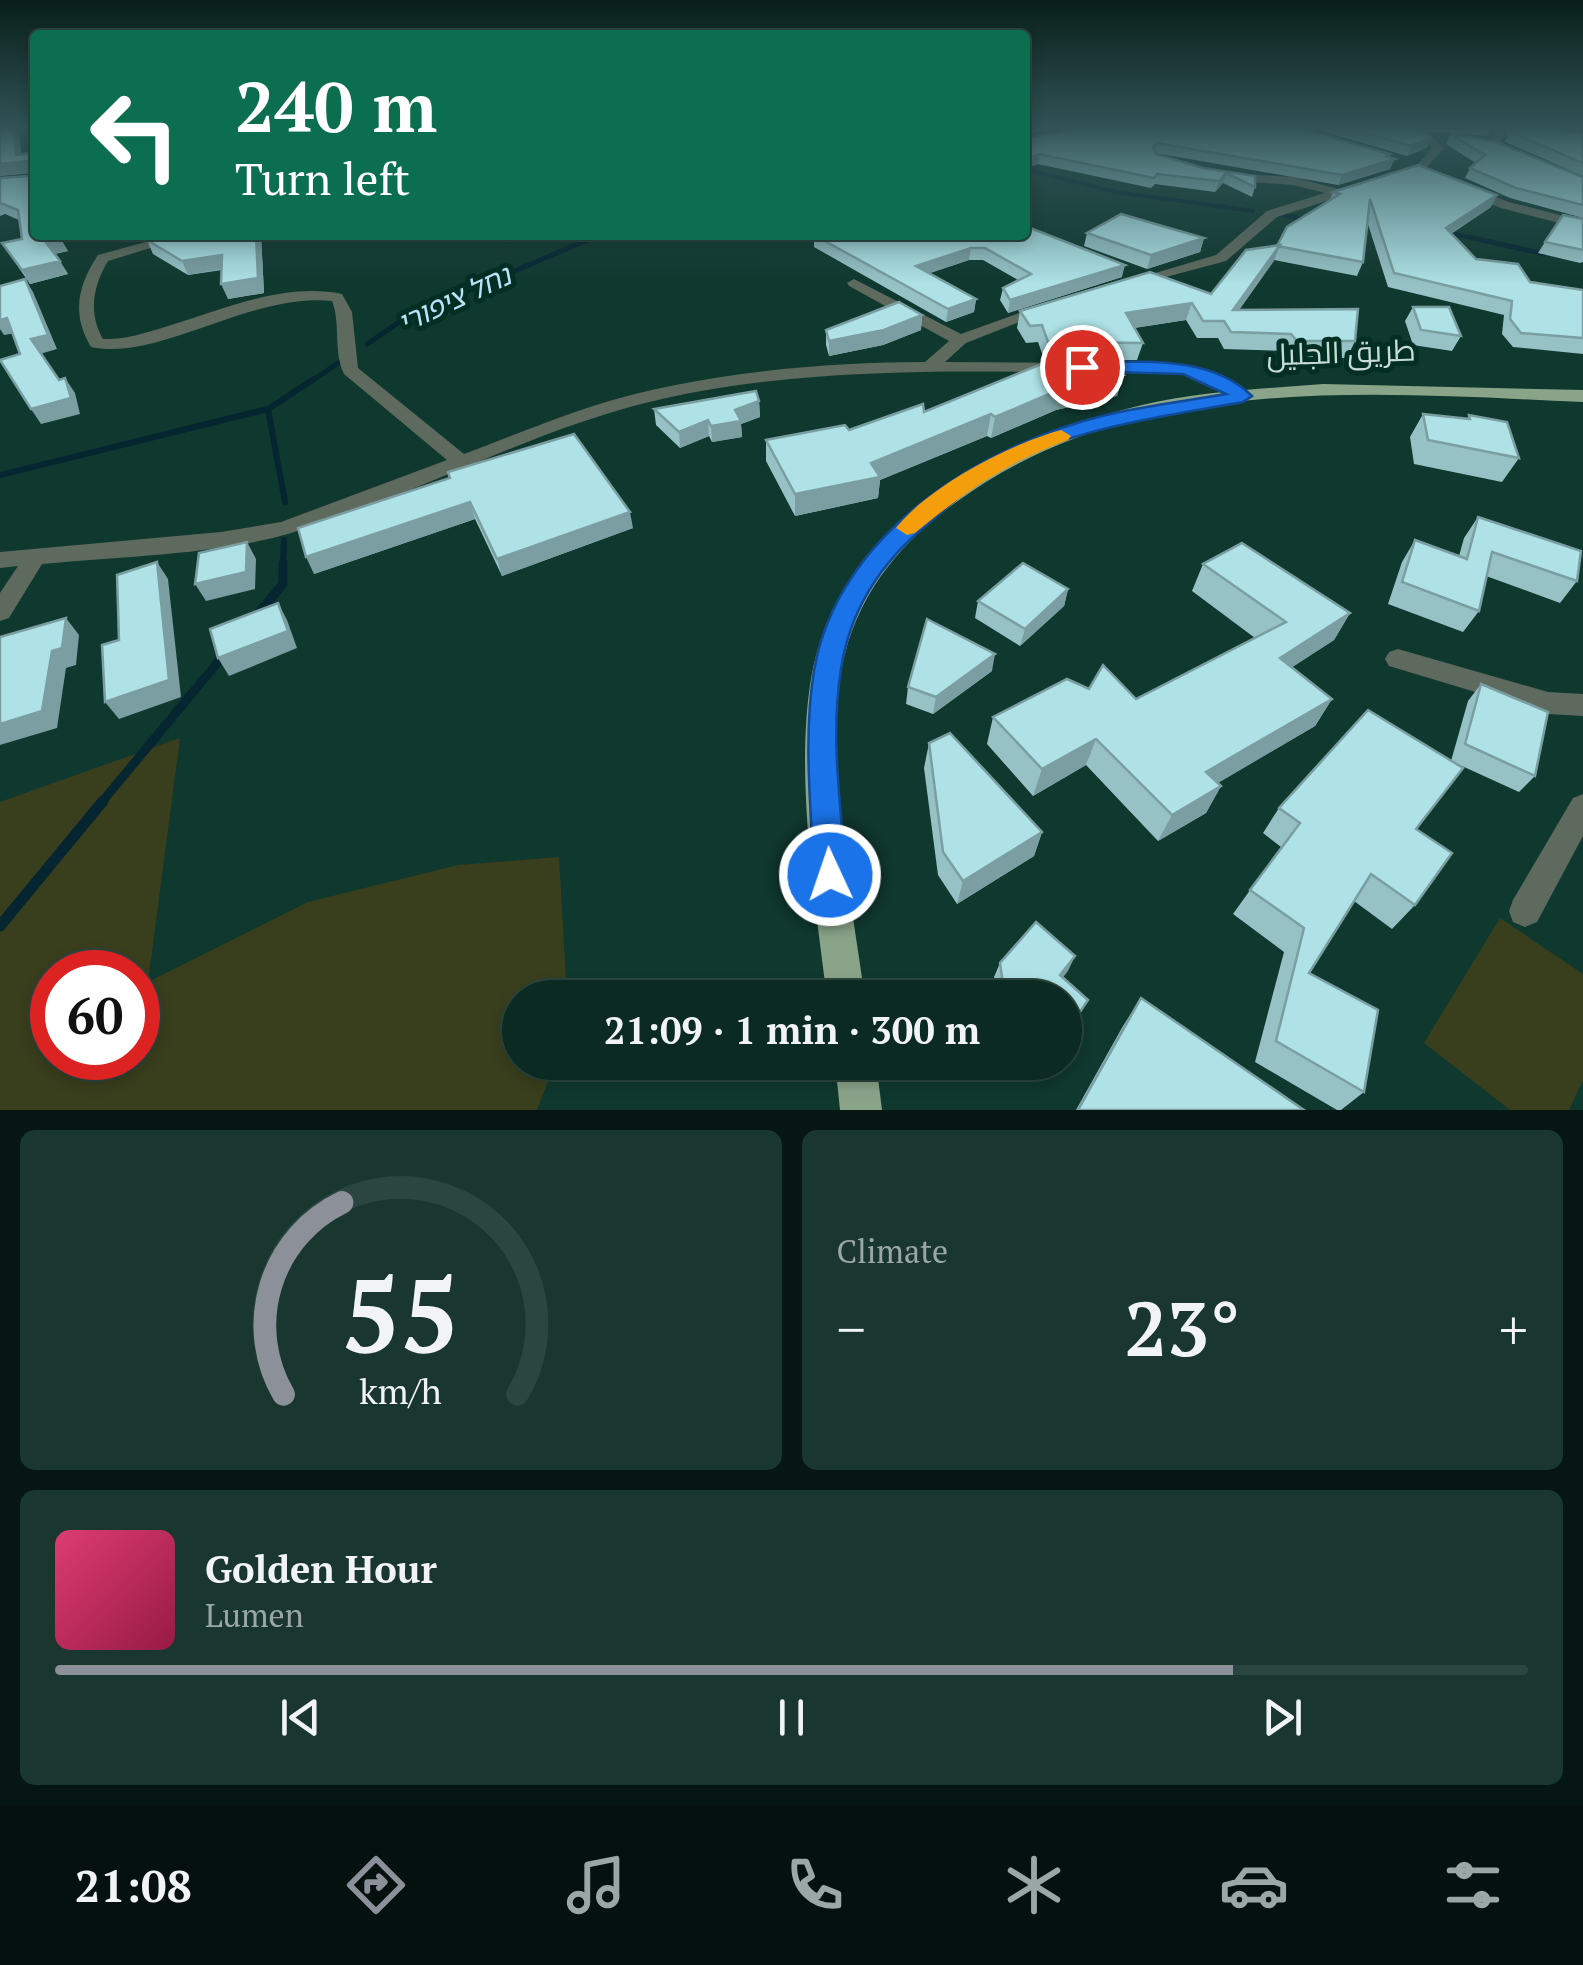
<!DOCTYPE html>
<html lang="en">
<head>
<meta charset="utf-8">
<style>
	:root { --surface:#0b2a22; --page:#19362f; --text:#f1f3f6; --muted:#9aa7a5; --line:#2b4640; --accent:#8c9099 }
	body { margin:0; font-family:"PT Serif",Cairo,"Noto Sans Hebrew",serif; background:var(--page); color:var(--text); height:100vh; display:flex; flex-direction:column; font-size:38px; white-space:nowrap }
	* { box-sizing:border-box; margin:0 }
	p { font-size:32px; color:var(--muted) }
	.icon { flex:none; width:55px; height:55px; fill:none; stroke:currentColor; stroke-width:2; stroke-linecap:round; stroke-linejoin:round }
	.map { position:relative; height:1110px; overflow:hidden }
	.drawer { display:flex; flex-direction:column; gap:20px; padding:20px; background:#061713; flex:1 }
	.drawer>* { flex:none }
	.banner { position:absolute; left:30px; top:30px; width:1000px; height:210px; border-radius:10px; box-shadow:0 5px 15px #0003,0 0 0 2px var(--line); background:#0b6e4f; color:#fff; overflow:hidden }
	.speed { position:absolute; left:30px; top:950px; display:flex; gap:20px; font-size:50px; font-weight:700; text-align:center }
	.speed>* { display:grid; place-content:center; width:130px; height:130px; border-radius:50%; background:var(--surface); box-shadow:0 5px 15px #0003,0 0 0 2px var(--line); line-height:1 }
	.speed .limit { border:15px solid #d22; background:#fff; color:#111 }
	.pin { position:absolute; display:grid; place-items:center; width:85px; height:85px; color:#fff; margin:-42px; border:5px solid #fff; border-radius:50%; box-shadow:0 2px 10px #0007 }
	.me { position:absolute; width:110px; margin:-55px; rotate:357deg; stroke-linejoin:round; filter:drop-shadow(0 0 8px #0008) }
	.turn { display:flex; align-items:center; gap:35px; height:210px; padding:0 40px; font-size:45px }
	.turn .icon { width:130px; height:130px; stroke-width:2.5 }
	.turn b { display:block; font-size:70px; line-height:85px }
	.big { font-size:75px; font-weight:800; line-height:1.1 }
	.drawer .widget { flex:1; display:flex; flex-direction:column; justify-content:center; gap:15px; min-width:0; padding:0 35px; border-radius:15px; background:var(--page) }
	.drawer .dial { align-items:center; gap:0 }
	.dial svg { height:260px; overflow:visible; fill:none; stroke:var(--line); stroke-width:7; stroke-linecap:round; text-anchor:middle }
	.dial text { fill:var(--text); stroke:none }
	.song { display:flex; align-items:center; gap:30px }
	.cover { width:120px; height:120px; border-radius:15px; background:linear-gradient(135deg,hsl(340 70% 55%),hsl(340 70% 35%)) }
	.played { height:10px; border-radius:5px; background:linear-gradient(90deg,var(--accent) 80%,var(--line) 80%) }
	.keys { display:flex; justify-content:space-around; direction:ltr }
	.heat { display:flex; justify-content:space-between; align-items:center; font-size:55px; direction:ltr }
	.drawer .tiles { flex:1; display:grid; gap:20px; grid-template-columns:1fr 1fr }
	.widget:last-child { grid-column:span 2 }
	.trip { position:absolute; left:502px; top:980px; width:580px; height:100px; border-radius:50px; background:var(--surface); box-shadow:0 5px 15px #0003,0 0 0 2px var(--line); font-weight:800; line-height:100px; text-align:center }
	.dock { display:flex; height:160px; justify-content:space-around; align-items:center; background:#04110e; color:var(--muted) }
	.dock .icon { width:70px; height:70px }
	.dock .current { color:var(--accent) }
	.dock b { font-size:45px; color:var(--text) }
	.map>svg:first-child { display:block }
</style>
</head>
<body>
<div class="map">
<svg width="1583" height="1110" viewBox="0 0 1583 1110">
	<rect width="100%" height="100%" fill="#0f382e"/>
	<g fill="#393f1d" fill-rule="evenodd">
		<path d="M180,738L148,982L308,902L458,865L559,857L567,997L520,998V1062L555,1063L537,1110H0V802ZM52,972H138V1058H52Z"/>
		<polygon points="1500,918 1583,974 1583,1080 1569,1110 1510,1110 1424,1043"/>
	</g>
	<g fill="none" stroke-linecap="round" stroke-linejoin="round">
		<g stroke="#052531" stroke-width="4">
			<polyline points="1025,169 1116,192 1253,211"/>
			<polyline points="1281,215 1307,219"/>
			<polyline points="1446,232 1480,240"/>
			<polyline points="588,240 599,235"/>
		</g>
		<g stroke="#052531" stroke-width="5">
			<polyline points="1469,237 1544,254"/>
			<polyline points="367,344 405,318 594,237"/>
			<polyline points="310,382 341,361"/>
		</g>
		<g stroke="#052531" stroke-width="6">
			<polyline points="268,409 285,502"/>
			<polyline points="0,475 268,409 314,379"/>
			<polyline points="283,565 284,540"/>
		</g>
		<g stroke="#052531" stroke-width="9">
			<polyline points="258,614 283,584 283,563"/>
			<polyline points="101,803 223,656"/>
		</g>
		<polyline stroke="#052531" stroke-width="11" points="0,926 103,801"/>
		<g fill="#5e6a5e" fill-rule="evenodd">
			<polygon points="1492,129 1502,129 1505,136 1496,146 1460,140 1465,137 1489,140 1494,135"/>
			<polygon points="1423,136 1431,136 1444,148 1425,169 1277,217 1226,261 1132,286 1125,282 1216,255 1267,211 1325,193 1293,185 1224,180 1218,176 1220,173 1293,177 1338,189 1417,165 1432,148"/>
			<polygon points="1469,187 1509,202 1583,221 1583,229 1501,208 1465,194 1465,188"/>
			<path d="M171,235H193L108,261C93,286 88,313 103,339C125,340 144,333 165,327C221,310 283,282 342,294L352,312L358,368L464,454C507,438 549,420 593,406C692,374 821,362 925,362L949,341L849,286L847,283L854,279L961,334L1044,304L1057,307L966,343L945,362L1185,364L1216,373L1252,396L1243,401C1222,394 1205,381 1184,374C1010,373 833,361 662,399C533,428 417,496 291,533C217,555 120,556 42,564L9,618L0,621V593L18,566L0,568V552L221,532L281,522L447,460L344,374C333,351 341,324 332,301C251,292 158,362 91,347C71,314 78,285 98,255Z"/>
			<polygon points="1398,649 1548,692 1583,694 1583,716 1548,714 1389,666 1385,659 1389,652"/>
			<polygon points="1583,794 1583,836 1537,922 1525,927 1513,922 1509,911 1513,900 1573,798"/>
		</g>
		<g fill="#8aa48a" fill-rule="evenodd">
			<path d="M1323,384L1583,390V402C1373,393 1133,371 955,503C898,545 856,596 842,667C824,757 852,905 865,998H827C815,901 795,775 811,679C838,520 1000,439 1142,405C1201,391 1262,389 1323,384Z"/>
			<polygon points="835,1062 876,1062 882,1110 840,1110"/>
		</g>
	</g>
	<g fill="#96c2c6">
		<polygon points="0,129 19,135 21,154 35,152 35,235 60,238 68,251 55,254 68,274 30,284 2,243 22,239 19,220 5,214 0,216 0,178 29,176 32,173 0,176"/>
		<polygon points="1080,129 1389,157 1390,169 1338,185 1155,153 1203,168 1255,176 1255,187 1252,197 1223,183 1215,192 1155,184 1151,188 1038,164 1027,138"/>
		<polygon points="1315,129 1491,129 1488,136 1413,130 1431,138 1426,148 1407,156"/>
		<polygon points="1504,129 1563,129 1561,130 1583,134 1583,176 1505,142 1508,135"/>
		<polygon points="1450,134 1583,177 1583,218 1510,198 1465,178 1470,168 1476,163 1446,144"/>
		<polygon points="1333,192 1491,207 1451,234 1476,259 1530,282 1583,290 1583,354 1513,347 1502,334 1504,315 1388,287 1367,221 1363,262 1357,276 1274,260 1239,310 1355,341 1347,358 1290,358 1284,351 1224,349 1218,338 1197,338 1186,320 1134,328 1143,343 1137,360 1096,360 1123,375 1117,396 1056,410 991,438 987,436 880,480 878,498 795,516 766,461 766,440 849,430 924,412 1054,363 1054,359 1044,359 1038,342 1026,343 1017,328 1020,311 1211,294 1277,246 1330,200"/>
		<polygon points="1583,219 1583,262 1580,263 1538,253 1545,242"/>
		<polygon points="1087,233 1204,238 1200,252 1147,269 1084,246"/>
		<polygon points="161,235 261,235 264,293 228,299 222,270 188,275 153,254 147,240"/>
		<polygon points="814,235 1025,235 1122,277 1008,313 1000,300 1003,288 1018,280 983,260 969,260 930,273 976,299 974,312 946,322 814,247"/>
		<polygon points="1413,307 1461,336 1452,351 1413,345 1405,321"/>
		<polygon points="922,315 921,330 883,345 829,356 826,345 826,330"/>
		<polygon points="759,401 760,417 741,424 742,437 712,442 709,436 680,448 656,425 654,409"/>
		<polygon points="1423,414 1467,419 1469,415 1519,458 1502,482 1414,464 1410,437"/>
		<polygon points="450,478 633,528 502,576 475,519 314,574"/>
		<polygon points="1478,517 1577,581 1560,603 1486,576 1479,611 1463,632 1388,604 1402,562 1415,540 1459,556 1464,538"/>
		<polygon points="1203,564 1350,613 1334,640 1292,667 1332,699 1315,726 1217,783 1221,786 1206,813 1158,841 1086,765 1033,796 987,744 993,717 1089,689 1136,699 1255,638 1192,591"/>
		<polygon points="1068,589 1064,606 1020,646 975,618 978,601"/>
		<polygon points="992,671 933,714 906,704 908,687"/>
		<polygon points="1481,684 1535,776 1519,792 1451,761 1468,701"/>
		<polygon points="929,743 1042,832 1034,856 957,904 938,875 924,768"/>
		<polygon points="1279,808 1416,829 1415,905 1392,929 1354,901 1309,973 1364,1092 1341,1110 1337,1110 1255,1062 1284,952 1233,914 1281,847 1263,833"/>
		<polygon points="1075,956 1062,977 1088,1000 1080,1014 1065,998 997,998 994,977 1000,963"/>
		<polygon points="1141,998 1304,1110 1076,1110 1123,1026"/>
	</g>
	<g fill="#7a9ea1">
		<polygon points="13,129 16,129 19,135 22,161 28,161 35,172 0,176 0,164 16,155"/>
		<polygon points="1025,129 1061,129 1025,134"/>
		<polygon points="1431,138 1426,148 1407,156 1411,146"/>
		<polygon points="1039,154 1038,164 1025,169 1025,160"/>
		<polygon points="1390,154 1387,161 1395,159 1390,169 1338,185 1342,175"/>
		<polygon points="1226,173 1223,183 1215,192 1219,181"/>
		<polygon points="1497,195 1491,207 1440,241 1446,228"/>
		<polygon points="256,235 261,235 264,293 228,299 221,284"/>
		<polygon points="60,238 68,251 53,254 45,241"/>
		<polygon points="1204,238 1200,252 1147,269 1151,255"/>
		<polygon points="1280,245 1274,261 1227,327 1233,310"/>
		<polygon points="971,248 969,260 915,278 916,266"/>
		<polygon points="222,255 228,268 188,275 182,261"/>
		<polygon points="60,261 68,274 30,284 22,270"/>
		<polygon points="1125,265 1122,277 1008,313 1010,300"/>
		<polygon points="25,279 33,292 57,349 40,354 31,339"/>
		<polygon points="976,299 974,312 946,322 948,309"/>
		<polygon points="1192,303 1186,320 1121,330 1126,313"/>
		<polygon points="922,315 921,330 883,345 829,356 829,341"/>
		<polygon points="7,318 16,333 4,335 0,329 0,320"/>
		<polygon points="1123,375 1117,396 1056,410 991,438 995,417 1061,389"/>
		<polygon points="65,378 75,393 80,414 41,424 31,409"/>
		<polygon points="759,401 760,417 741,424 742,437 712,442 711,426 735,410"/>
		<polygon points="991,414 987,436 880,480 878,498 795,516 795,494"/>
		<polygon points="708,420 709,436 680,448 679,432"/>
		<polygon points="470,502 475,519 314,574 306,557"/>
		<polygon points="630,512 633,528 502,576 497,559"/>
		<polygon points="247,542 256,559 255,589 206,601 195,584"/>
		<polygon points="157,562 168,579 181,697 119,719 105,702"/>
		<polygon points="1068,589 1064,606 1020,646 1025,629"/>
		<polygon points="278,603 287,620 297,648 229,676 218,658"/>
		<polygon points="1350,613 1334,640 1265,685 1280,658"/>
		<polygon points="66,618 79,635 76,665 66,668 57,728 0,745 0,724 52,651"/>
		<polygon points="995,654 992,671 933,714 936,697"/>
		<polygon points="1332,699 1315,726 1191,799 1206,772"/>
		<polygon points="1096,739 1086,765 1033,796 1042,769"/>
		<polygon points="1221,786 1206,813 1158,841 1172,815"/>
		<polygon points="1042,832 1034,856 957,904 963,881"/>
		<polygon points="1075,956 1068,971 1053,990 1060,975"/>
	</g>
	<g fill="#aee2e6" stroke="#7a9ea1" stroke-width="2.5">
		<polygon points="0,129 13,129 16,155 35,152 35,235 58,235 60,238 45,241 60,261 22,270 2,243 22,239 18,210 0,203 0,178 29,176 32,172 28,161 0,164"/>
		<polygon points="1080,129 1302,129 1390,154 1386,156 1395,159 1342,175 1157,143 1153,147 1156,154 1203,168 1255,176 1255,187 1226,173 1219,181 1157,174 1154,178 1039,154 1025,160 1025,136 1027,138"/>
		<polygon points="1352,129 1410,129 1425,132 1431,138 1411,146"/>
		<polygon points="1512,129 1556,129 1583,134 1583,163 1510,132"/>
		<polygon points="1450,134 1494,141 1583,177 1583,205 1516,188 1470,168 1485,155"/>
		<polygon points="1418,165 1497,195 1446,228 1476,259 1518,264 1530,282 1583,290 1583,338 1521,333 1510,319 1512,301 1394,273 1370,199 1363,262 1277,246 1287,227 1340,194 1333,192"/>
		<polygon points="1121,214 1204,238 1151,255 1087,233"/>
		<polygon points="1563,215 1583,219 1583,250 1545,242"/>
		<polygon points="1025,226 1125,265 1010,300 1003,288 1031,274 985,248 971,248 916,266 976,299 948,309 814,235 1025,235"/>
		<polygon points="161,235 256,235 258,278 221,284 222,255 182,261 147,240"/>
		<polygon points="1280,245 1233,310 1358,309 1355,341 1297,341 1291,334 1231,332 1224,321 1203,321 1192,303 1126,313 1143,343 1048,342 1042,325 1030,326 1020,311 1150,272 1211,294 1246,250"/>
		<polygon points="25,279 48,335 31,339 59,380 65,378 71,398 31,409 0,360 20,354 7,318 0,320 0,286"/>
		<polygon points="899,302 922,315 884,330 829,341 826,330"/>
		<polygon points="1413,307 1449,307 1461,336 1421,330"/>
		<polygon points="1055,356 1090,356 1123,375 1061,389 995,417 991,414 871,463 880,477 795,494 766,440 845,425 849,430 923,404 924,412 1044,363 1058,362"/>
		<polygon points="756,391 759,401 735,410 741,421 711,426 708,420 679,432 654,409"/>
		<polygon points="1423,414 1470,419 1469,415 1507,422 1519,458 1428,440"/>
		<polygon points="574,434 630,512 497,559 470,502 306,557 298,528 450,478 448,472"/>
		<polygon points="1478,517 1581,551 1577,581 1492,552 1479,611 1402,582 1415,540 1467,559"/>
		<polygon points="247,542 246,572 195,584 199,553"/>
		<polygon points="1242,543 1350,613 1280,658 1332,699 1206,772 1221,786 1172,815 1096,739 1042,769 993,717 1067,679 1089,689 1103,665 1136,699 1286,622 1203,564"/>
		<polygon points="157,562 169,680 105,702 102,645 119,640 117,575"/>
		<polygon points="1023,563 1068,589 1025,629 978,601"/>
		<polygon points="278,603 288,631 218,658 210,629"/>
		<polygon points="66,618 62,648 52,651 42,711 0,724 0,637"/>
		<polygon points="927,619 995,654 936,697 908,687"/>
		<polygon points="1481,684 1548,712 1535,776 1465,744"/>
		<polygon points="1368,710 1463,768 1416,829 1452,853 1415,905 1371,874 1309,973 1378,1010 1364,1092 1276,1041 1304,928 1250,890 1300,823 1279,808"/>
		<polygon points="950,733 1042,832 963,881 943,852 929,743"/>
		<polygon points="1036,922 1075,956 1060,975 1088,1000 1065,1034 1065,998 1005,998 1000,963"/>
		<polygon points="1141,998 1304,1110 1078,1110"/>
	</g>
	<linearGradient id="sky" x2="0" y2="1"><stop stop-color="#081f19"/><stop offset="0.45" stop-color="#315357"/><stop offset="1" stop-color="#315357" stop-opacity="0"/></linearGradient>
	<rect width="1583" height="284" fill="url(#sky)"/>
	<path fill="#1a73e8" stroke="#114b97" stroke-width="2.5" d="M1082,362C1138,363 1208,353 1252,396L1243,402C1155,418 1058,429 982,479C963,492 946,509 929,523C882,561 850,609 841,669C830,737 841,807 846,875L841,885L830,890L818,885L814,875C811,807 803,738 814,671C837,533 982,445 1106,415C1146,406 1186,401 1226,394L1183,374L1075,371L1073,367Z"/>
	<path fill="#f59e0b" d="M1061,430L1071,436L1068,440C1003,464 968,490 915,533L907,535L896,528C929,486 1010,444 1061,430Z"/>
	<g text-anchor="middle" stroke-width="10" stroke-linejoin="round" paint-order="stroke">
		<g font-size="28" font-style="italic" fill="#bbe3f7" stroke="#032e24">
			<text transform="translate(454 299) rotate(-25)" y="10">נחל ציפורי</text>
		</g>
		<g font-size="30" fill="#c6dcd4" stroke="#032e24">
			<text transform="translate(1341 353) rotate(-2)" y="10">طريق الجليل</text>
		</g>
	</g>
</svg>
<div class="speed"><div class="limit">60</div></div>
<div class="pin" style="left:1082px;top:367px;background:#d93025"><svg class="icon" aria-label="arrive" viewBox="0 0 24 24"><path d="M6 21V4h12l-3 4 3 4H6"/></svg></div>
<svg class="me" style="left:830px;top:875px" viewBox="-20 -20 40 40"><circle r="17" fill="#1a73e8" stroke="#fff" stroke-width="3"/><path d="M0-11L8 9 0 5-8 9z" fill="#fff"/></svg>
<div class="trip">21:09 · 1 min · 300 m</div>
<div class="banner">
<div class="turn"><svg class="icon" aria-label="left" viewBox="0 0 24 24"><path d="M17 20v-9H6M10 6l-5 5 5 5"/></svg><div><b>240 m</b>Turn left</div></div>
</div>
</div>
<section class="drawer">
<div class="tiles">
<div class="widget dial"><svg viewBox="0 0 100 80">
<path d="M14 69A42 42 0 1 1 86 69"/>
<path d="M14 69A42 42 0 0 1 32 10" stroke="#8c9099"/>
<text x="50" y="56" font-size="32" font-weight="700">55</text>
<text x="50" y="72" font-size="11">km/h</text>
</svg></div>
<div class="widget"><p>Climate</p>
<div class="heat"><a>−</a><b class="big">23°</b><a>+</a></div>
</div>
<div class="widget">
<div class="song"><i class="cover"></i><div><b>Golden Hour</b><p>Lumen</p></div></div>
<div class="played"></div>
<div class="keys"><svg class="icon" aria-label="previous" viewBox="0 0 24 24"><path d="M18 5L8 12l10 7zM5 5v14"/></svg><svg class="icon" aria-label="pause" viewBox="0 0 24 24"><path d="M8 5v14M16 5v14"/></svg><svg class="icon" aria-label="next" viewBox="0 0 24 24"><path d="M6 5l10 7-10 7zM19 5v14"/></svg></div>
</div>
</div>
</section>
<nav class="dock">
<b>21:08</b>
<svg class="icon current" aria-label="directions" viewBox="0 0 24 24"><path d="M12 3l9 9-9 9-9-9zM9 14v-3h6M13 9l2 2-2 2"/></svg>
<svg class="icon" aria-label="music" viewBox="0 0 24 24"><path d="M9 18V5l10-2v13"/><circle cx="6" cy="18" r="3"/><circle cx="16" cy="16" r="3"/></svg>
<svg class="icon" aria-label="phone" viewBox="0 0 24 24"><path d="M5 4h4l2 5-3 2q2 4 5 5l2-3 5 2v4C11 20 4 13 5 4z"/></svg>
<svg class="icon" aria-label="climate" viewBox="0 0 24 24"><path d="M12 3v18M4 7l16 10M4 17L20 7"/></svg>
<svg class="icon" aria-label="car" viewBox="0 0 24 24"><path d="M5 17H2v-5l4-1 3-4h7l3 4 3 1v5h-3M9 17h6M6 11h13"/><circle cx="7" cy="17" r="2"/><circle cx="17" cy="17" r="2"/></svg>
<svg class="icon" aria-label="filters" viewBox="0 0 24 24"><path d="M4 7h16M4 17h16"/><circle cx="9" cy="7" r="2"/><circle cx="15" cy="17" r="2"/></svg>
</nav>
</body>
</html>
